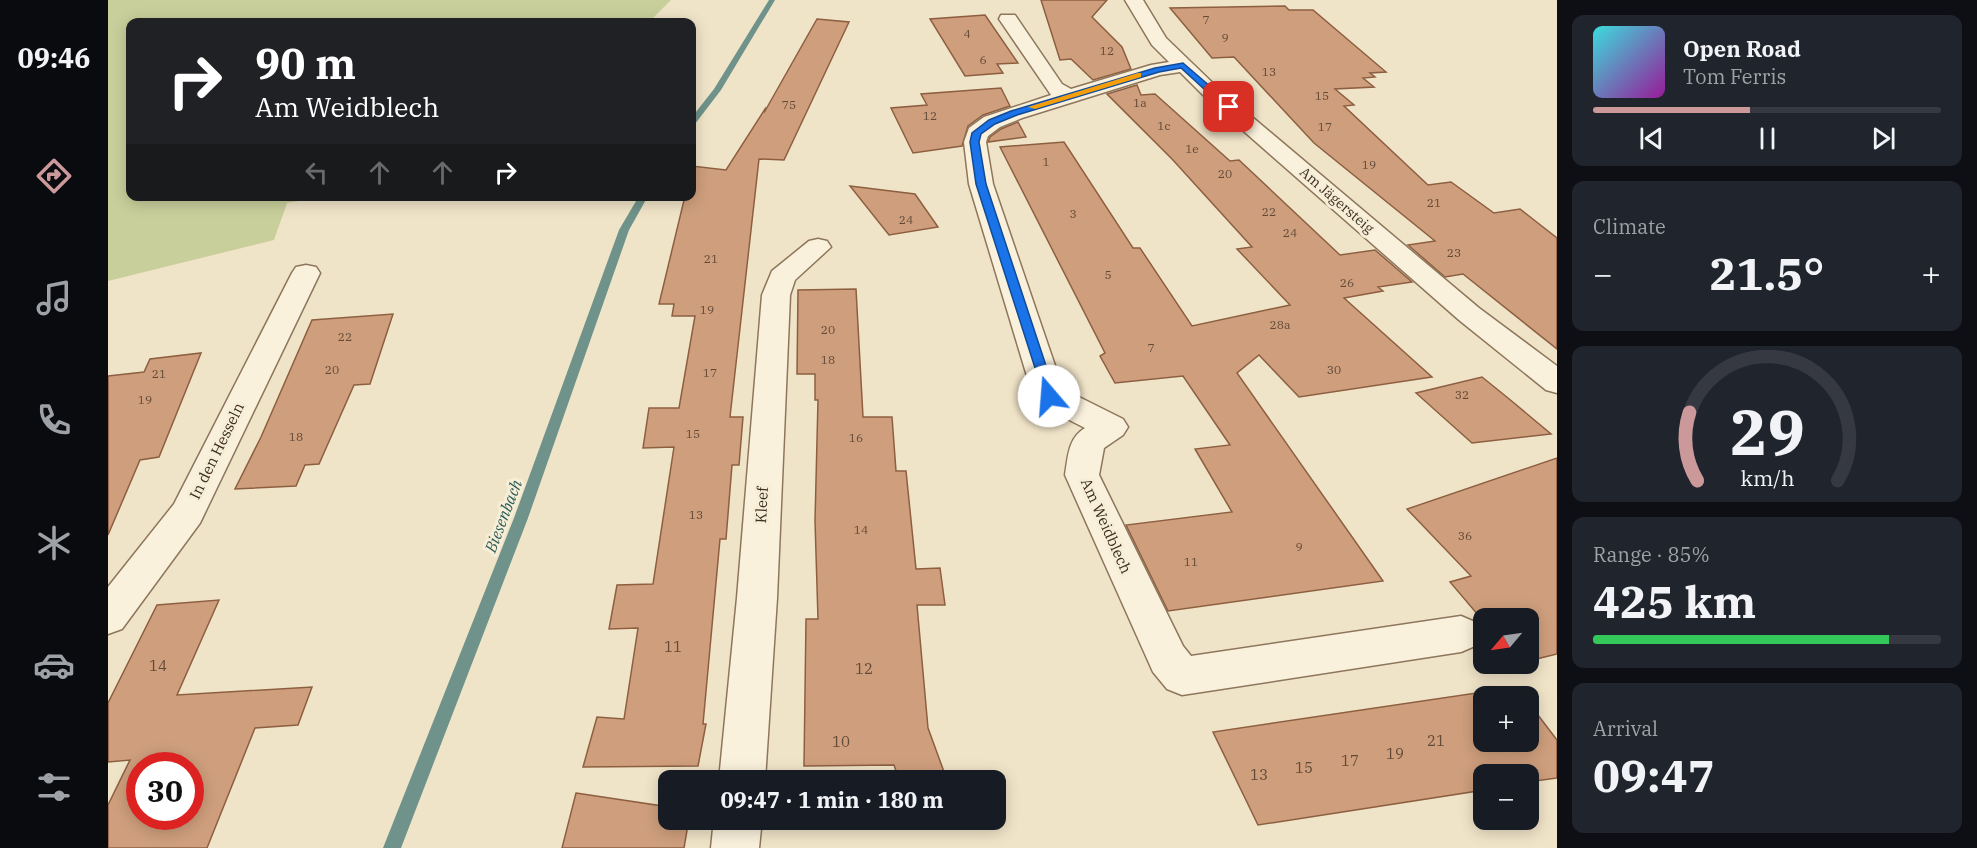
<!DOCTYPE html>
<html lang="en">
<head>
<meta charset="utf-8">
<style>
	:root { --surface:#171b24; --page:#20242c; --text:#f1f3f6; --muted:#9ea1a6; --line:#363941; --accent:#cc999b }
	body { margin:0; font-family:"IBM Plex Serif",serif; background:var(--page); color:var(--text); height:100vh; display:flex; flex-direction:column; font-size:22px; white-space:nowrap }
	* { box-sizing:border-box; margin:0 }
	p { font-size:20px; color:var(--muted) }
	.icon { flex:none; width:33px; height:33px; fill:none; stroke:currentColor; stroke-width:2; stroke-linecap:round; stroke-linejoin:round }
	.map { position:relative; flex:1; overflow:hidden }
	.drawer { display:flex; flex-direction:column; gap:15px; padding:15px; background:#0d0f14; width:420px }
	.drawer>* { flex:none }
	.hud { position:absolute; left:18px; top:18px; width:570px; height:183px; border-radius:12px; box-shadow:0 3px 15px #0003; background:#202124; color:#fff; overflow:hidden }
	.needle { width:39px; rotate:241deg }
	.fabs { position:absolute; left:1365px; top:608px; display:grid; gap:12px }
	.fabs a { display:grid; place-items:center; width:66px; height:66px; border-radius:12px; background:var(--surface); box-shadow:0 3px 15px #0003; font-size:30px }
	.speed { position:absolute; left:18px; top:752px; display:flex; gap:12px; font-size:30px; font-weight:700; text-align:center }
	.speed>* { display:grid; place-content:center; width:78px; height:78px; border-radius:50%; background:var(--surface); box-shadow:0 3px 15px #0003; line-height:1 }
	.speed .limit { border:9px solid #d22; background:#fff; color:#111 }
	.pin { position:absolute; display:grid; place-items:center; width:51px; height:51px; color:#fff; margin:-26px; border-radius:12px; box-shadow:0 3px 9px #0006 }
	.me { position:absolute; width:66px; margin:-33px; rotate:342deg; stroke-linejoin:round; filter:drop-shadow(0 0 4px #0008) }
	.turn { display:flex; align-items:center; gap:21px; height:126px; padding:0 30px; font-size:27px }
	.turn .icon { width:78px; height:78px; stroke-width:2.5 }
	.turn b { display:block; font-size:42px; line-height:51px }
	.lanes { display:flex; align-items:center; height:57px; padding:0 30px; background:#0003; justify-content:center; gap:30px; direction:ltr }
	.lanes .off { opacity:.35 }
	.big { font-size:45px; font-weight:800; line-height:1.1 }
	.drawer .widget { flex:1; display:flex; flex-direction:column; justify-content:center; gap:9px; min-width:0; padding:0 21px; border-radius:12px; background:var(--page) }
	.drawer .dial { align-items:center; gap:0 }
	.dial svg { height:156px; overflow:visible; fill:none; stroke:var(--line); stroke-width:7; stroke-linecap:round; text-anchor:middle }
	.dial text { fill:var(--text); stroke:none }
	.song { display:flex; align-items:center; gap:18px }
	.cover { width:72px; height:72px; border-radius:9px; background:linear-gradient(135deg,hsl(180 70% 55%),hsl(300 70% 35%)) }
	.played { height:6px; border-radius:3px; background:linear-gradient(90deg,var(--accent) 45%,var(--line) 45%) }
	.keys { display:flex; justify-content:space-around; direction:ltr }
	.heat { display:flex; justify-content:space-between; align-items:center; font-size:33px; direction:ltr }
	.charge { height:9px; border-radius:4px; background:linear-gradient(90deg,#34c759 85%,var(--line) 0) }
	.trip { position:absolute; left:550px; top:770px; width:348px; height:60px; border-radius:12px; background:var(--surface); box-shadow:0 3px 15px #0003; font-weight:800; line-height:60px; text-align:center }
	main { display:flex; flex:1; min-height:0 }
	.dock { display:flex; flex-direction:column; width:108px; justify-content:space-around; align-items:center; background:#090b0e; color:var(--muted) }
	.dock .icon { width:42px; height:42px }
	.dock .current { color:var(--accent) }
	.dock b { font-size:27px; color:var(--text) }
	.map>svg:first-child { display:block }
</style>
</head>
<body>
<main>
<nav class="dock">
<b>09:46</b>
<svg class="icon current" aria-label="directions" viewBox="0 0 24 24"><path d="M12 3l9 9-9 9-9-9zM9 14v-3h6M13 9l2 2-2 2"/></svg>
<svg class="icon" aria-label="music" viewBox="0 0 24 24"><path d="M9 18V5l10-2v13"/><circle cx="6" cy="18" r="3"/><circle cx="16" cy="16" r="3"/></svg>
<svg class="icon" aria-label="phone" viewBox="0 0 24 24"><path d="M5 4h4l2 5-3 2q2 4 5 5l2-3 5 2v4C11 20 4 13 5 4z"/></svg>
<svg class="icon" aria-label="climate" viewBox="0 0 24 24"><path d="M12 3v18M4 7l16 10M4 17L20 7"/></svg>
<svg class="icon" aria-label="car" viewBox="0 0 24 24"><path d="M5 17H2v-5l4-1 3-4h7l3 4 3 1v5h-3M9 17h6M6 11h13"/><circle cx="7" cy="17" r="2"/><circle cx="17" cy="17" r="2"/></svg>
<svg class="icon" aria-label="filters" viewBox="0 0 24 24"><path d="M4 7h16M4 17h16"/><circle cx="9" cy="7" r="2"/><circle cx="15" cy="17" r="2"/></svg>
</nav>
<div class="map">
<svg width="1449" height="848" viewBox="0 0 1449 848">
	<rect width="100%" height="100%" fill="#f0e4c8"/>
	<polygon fill="#c9cf9b" points="0,0 563,0 541,22 22,22 22,196 215,197 179,203 166,240 0,281"/>
	<g fill="none" stroke-linecap="round" stroke-linejoin="round">
		<g fill="#6f938a" fill-rule="evenodd">
			<polygon points="661,0 667,0 613,90 587,124 584,124 584,117 606,89"/>
			<polygon points="531,196 540,196 521,230 420,518 293,848 275,848 406,518 511,230"/>
		</g>
	</g>
	<g fill="#cf9f7d" stroke="#8d5f41" stroke-width="1.5" fill-rule="evenodd">
		<polygon points="933,0 999,0 984,17 1014,47 1023,69 985,80 963,59 952,60"/>
		<polygon points="1177,6 1181,10 1205,10 1278,72 1262,73 1267,77 1255,78 1266,87 1227,89 1246,105 1236,106 1320,185 1343,182 1386,213 1412,209 1449,238 1449,349 1355,274 1337,277 1300,245 1327,241 1206,143 1126,57 1104,58 1062,8"/>
		<polygon points="877,15 910,63 889,64 895,73 857,76 822,19"/>
		<polygon points="709,19 741,22 676,160 651,159 622,417 635,417 631,465 624,465 618,539 612,539 595,724 598,724 590,766 475,767 489,717 516,719 530,628 501,629 509,585 545,584 566,447 535,448 541,408 571,408 587,316 564,316 566,304 551,304 577,196 584,196 584,166 618,170 657,109 657,111"/>
		<polygon points="1029,85 1033,95 1047,94 1122,161 1131,160 1232,255 1267,250 1304,282 1270,287 1275,291 1236,298 1324,377 1191,397 1151,355 1129,373 1275,581 1060,611 1018,525 1124,512 1087,449 1122,445 1075,376 1007,383 992,356 997,353 892,147 956,142 1025,248 1032,248 1084,326 1182,305 1129,249 1144,247 1064,159 999,94"/>
		<polygon points="893,88 902,106 875,115 860,126 854,146 805,153 783,108 819,105 813,94"/>
		<polygon points="910,122 918,137 880,142 882,137 893,129"/>
		<polygon points="742,186 807,194 830,227 781,235"/>
		<polygon points="748,289 755,417 784,417 788,471 798,471 808,569 832,568 837,605 809,605 820,728 839,780 791,780 786,765 696,766 698,619 710,619 707,521 710,400 707,400 707,374 689,374 690,290"/>
		<polygon points="285,314 262,384 246,385 211,464 197,465 188,486 127,489 153,437 204,320"/>
		<polygon points="93,353 51,457 32,460 0,535 0,376 36,372 42,359"/>
		<polygon points="1374,377 1400,398 1443,434 1364,443 1308,393"/>
		<polygon points="1449,458 1449,654 1420,661 1420,618 1376,618 1376,622 1342,582 1363,576 1299,509"/>
		<path d="M111,600L69,695L204,687L190,725L147,728L99,848H0V805L22,760L0,762V703L49,605ZM32,765H82V816H32Z"/>
		<polygon points="1409,687 1416,696 1376,696 1376,741 1420,741 1420,702 1449,740 1449,778 1420,782 1420,774 1376,774 1376,790 1150,825 1105,732"/>
		<polygon points="468,793 561,807 561,819 581,819 576,848 454,848"/>
	</g>
	<g fill="none" stroke-linecap="round" stroke-linejoin="round">
		<g stroke="#8d765c" stroke-width="3">
			<g id="minor">
				<path d="M1017,0H1035L1058,38L1112,90L1371,308L1449,366V393L1438,390L1351,320L1098,98L1072,72L1052,75L914,118L892,127L880,136L878,142L885,184L955,389L1015,419L1020,427L1015,435L996,448L991,475L1075,646L1083,656L1353,616L1367,622L1373,634L1367,646L1353,652L1074,695L1059,689L1045,672L957,475C960,457 960,438 977,428L930,404L925,396L861,184L856,142L861,128L876,117L943,95L891,19L893,15H907L954,84L963,89L1043,65L1061,62L1044,45Z"/>
				<polygon points="710,239 719,241 723,247 687,280 682,295 669,598 657,780 611,780 629,598 654,295 664,271 701,241"/>
				<polygon points="198,265 208,267 212,273 92,523 14,629 0,634 0,587 66,504 184,273 188,267"/>
				<polygon points="606,819 654,819 651,848 603,848"/>
			</g>
		</g>
		<use href="#minor" fill="#faf1dc" fill-rule="evenodd"/>
	</g>
	<polygon fill="#1a73e8" stroke="#114b97" stroke-width="1.5" points="1075,63 1124,105 1124,109 1118,109 1073,68 1051,72 909,115 887,124 873,134 871,142 878,184 948,396 946,399 937,399 868,184 862,142 864,133 881,120 903,111 1047,68"/>
	<polygon fill="#f59e0b" points="1030,73 1033,73 1033,77 927,109 920,107"/>
	<g text-anchor="middle" stroke-width="6" stroke-linejoin="round" paint-order="stroke">
		<g font-size="12" fill="#624a37">
			<text x="1098" y="24">7</text>
			<text x="859" y="38">4</text>
			<text x="1117" y="42">9</text>
			<text x="999" y="55">12</text>
			<text x="875" y="64">6</text>
			<text x="1161" y="76">13</text>
			<text x="1214" y="100">15</text>
			<text x="1032" y="107">1a</text>
			<text x="681" y="109">75</text>
			<text x="822" y="120">12</text>
			<text x="1056" y="130">1c</text>
			<text x="1217" y="131">17</text>
			<text x="1084" y="153">1e</text>
			<text x="938" y="166">1</text>
			<text x="1261" y="169">19</text>
			<text x="1117" y="178">20</text>
			<text x="1326" y="207">21</text>
			<text x="1161" y="216">22</text>
			<text x="965" y="218">3</text>
			<text x="798" y="224">24</text>
			<text x="1182" y="237">24</text>
			<text x="1346" y="257">23</text>
			<text x="603" y="263">21</text>
			<text x="1000" y="279">5</text>
			<text x="1239" y="287">26</text>
			<text x="599" y="314">19</text>
			<text x="1172" y="329">28a</text>
			<text x="720" y="334">20</text>
			<text x="237" y="341">22</text>
			<text x="1043" y="352">7</text>
			<text x="720" y="364">18</text>
			<text x="224" y="374">20</text>
			<text x="1226" y="374">30</text>
			<text x="602" y="377">17</text>
			<text x="51" y="378">21</text>
			<text x="1354" y="399">32</text>
			<text x="37" y="404">19</text>
			<text x="585" y="438">15</text>
			<text x="188" y="441">18</text>
			<text x="748" y="442">16</text>
			<text x="588" y="519">13</text>
			<text x="753" y="534">14</text>
			<text x="1357" y="540">36</text>
			<text x="1191" y="551">9</text>
			<text x="1083" y="566">11</text>
		</g>
		<g font-size="14" fill="#3d2e20" stroke="#f7eed8">
			<text transform="translate(1229 200) rotate(41)" y="5">Am Jägersteig</text>
		</g>
		<g font-size="15" fill="#3d2e20" stroke="#f7eed8">
			<text transform="translate(109 451) rotate(-64)" y="5">In den Hesseln</text>
			<text transform="translate(654 505) rotate(-87)" y="5">Kleef</text>
			<text transform="translate(998 526) rotate(66)" y="5">Am Weidblech</text>
		</g>
		<g font-size="15" fill="#624a37">
			<text x="565" y="652">11</text>
			<text x="50" y="671">14</text>
			<text x="756" y="674">12</text>
			<text x="1328" y="746">21</text>
			<text x="733" y="747">10</text>
			<text x="1287" y="759">19</text>
			<text x="1242" y="766">17</text>
			<text x="1196" y="773">15</text>
			<text x="1151" y="780">13</text>
		</g>
		<g font-size="16" font-style="italic" fill="#2f5d5a" stroke="#f7eed8">
			<text transform="translate(395 516) rotate(-69)" y="6">Biesenbach</text>
		</g>
	</g>
</svg>
<div class="fabs">
<a><svg class="needle" viewBox="-14 -14 28 28"><path d="M0-13l5 13h-10z" fill="#e53935"/><path d="M0 13l5-13h-10z" fill="#9ea1a6"/></svg></a>
<a>+</a>
<a>−</a>
</div>
<div class="speed"><div class="limit">30</div></div>
<div class="pin" style="left:1121px;top:107px;background:#d93025"><svg class="icon" aria-label="arrive" viewBox="0 0 24 24"><path d="M6 21V4h12l-3 4 3 4H6"/></svg></div>
<svg class="me" style="left:941px;top:396px" viewBox="-20 -20 40 40"><circle r="19" fill="#fff"/><path d="M0-13L10 11 0 6-10 11z" fill="#1a73e8"/></svg>
<div class="trip">09:47 · 1 min · 180 m</div>
<div class="hud">
<div class="turn"><svg class="icon" aria-label="right" viewBox="0 0 24 24"><path d="M7 20v-9h11M14 6l5 5-5 5"/></svg><div><b>90 m</b>Am Weidblech</div></div>
<div class="lanes"><svg class="icon off" aria-label="left" viewBox="0 0 24 24"><path d="M17 20v-9H6M10 6l-5 5 5 5"/></svg><svg class="icon off" aria-label="ahead" viewBox="0 0 24 24"><path d="M12 20V5M6 11l6-6 6 6"/></svg><svg class="icon off" aria-label="ahead" viewBox="0 0 24 24"><path d="M12 20V5M6 11l6-6 6 6"/></svg><svg class="icon" aria-label="right" viewBox="0 0 24 24"><path d="M7 20v-9h11M14 6l5 5-5 5"/></svg></div>
</div>
</div>
<section class="drawer">
<div class="widget">
<div class="song"><i class="cover"></i><div><b>Open Road</b><p>Tom Ferris</p></div></div>
<div class="played"></div>
<div class="keys"><svg class="icon" aria-label="previous" viewBox="0 0 24 24"><path d="M18 5L8 12l10 7zM5 5v14"/></svg><svg class="icon" aria-label="pause" viewBox="0 0 24 24"><path d="M8 5v14M16 5v14"/></svg><svg class="icon" aria-label="next" viewBox="0 0 24 24"><path d="M6 5l10 7-10 7zM19 5v14"/></svg></div>
</div>
<div class="widget"><p>Climate</p>
<div class="heat"><a>−</a><b class="big">21.5°</b><a>+</a></div>
</div>
<div class="widget dial"><svg viewBox="0 0 100 80">
<path d="M14 69A42 42 0 1 1 86 69"/>
<path d="M14 69A42 42 0 0 1 10 34" stroke="#cc999b"/>
<text x="50" y="56" font-size="32" font-weight="700">29</text>
<text x="50" y="72" font-size="11">km/h</text>
</svg></div>
<div class="widget"><p>Range · 85%</p><b class="big">425 km</b><div class="charge"></div></div>
<div class="widget"><p>Arrival</p><b class="big">09:47</b></div>
</section>
</main>
</body>
</html>
